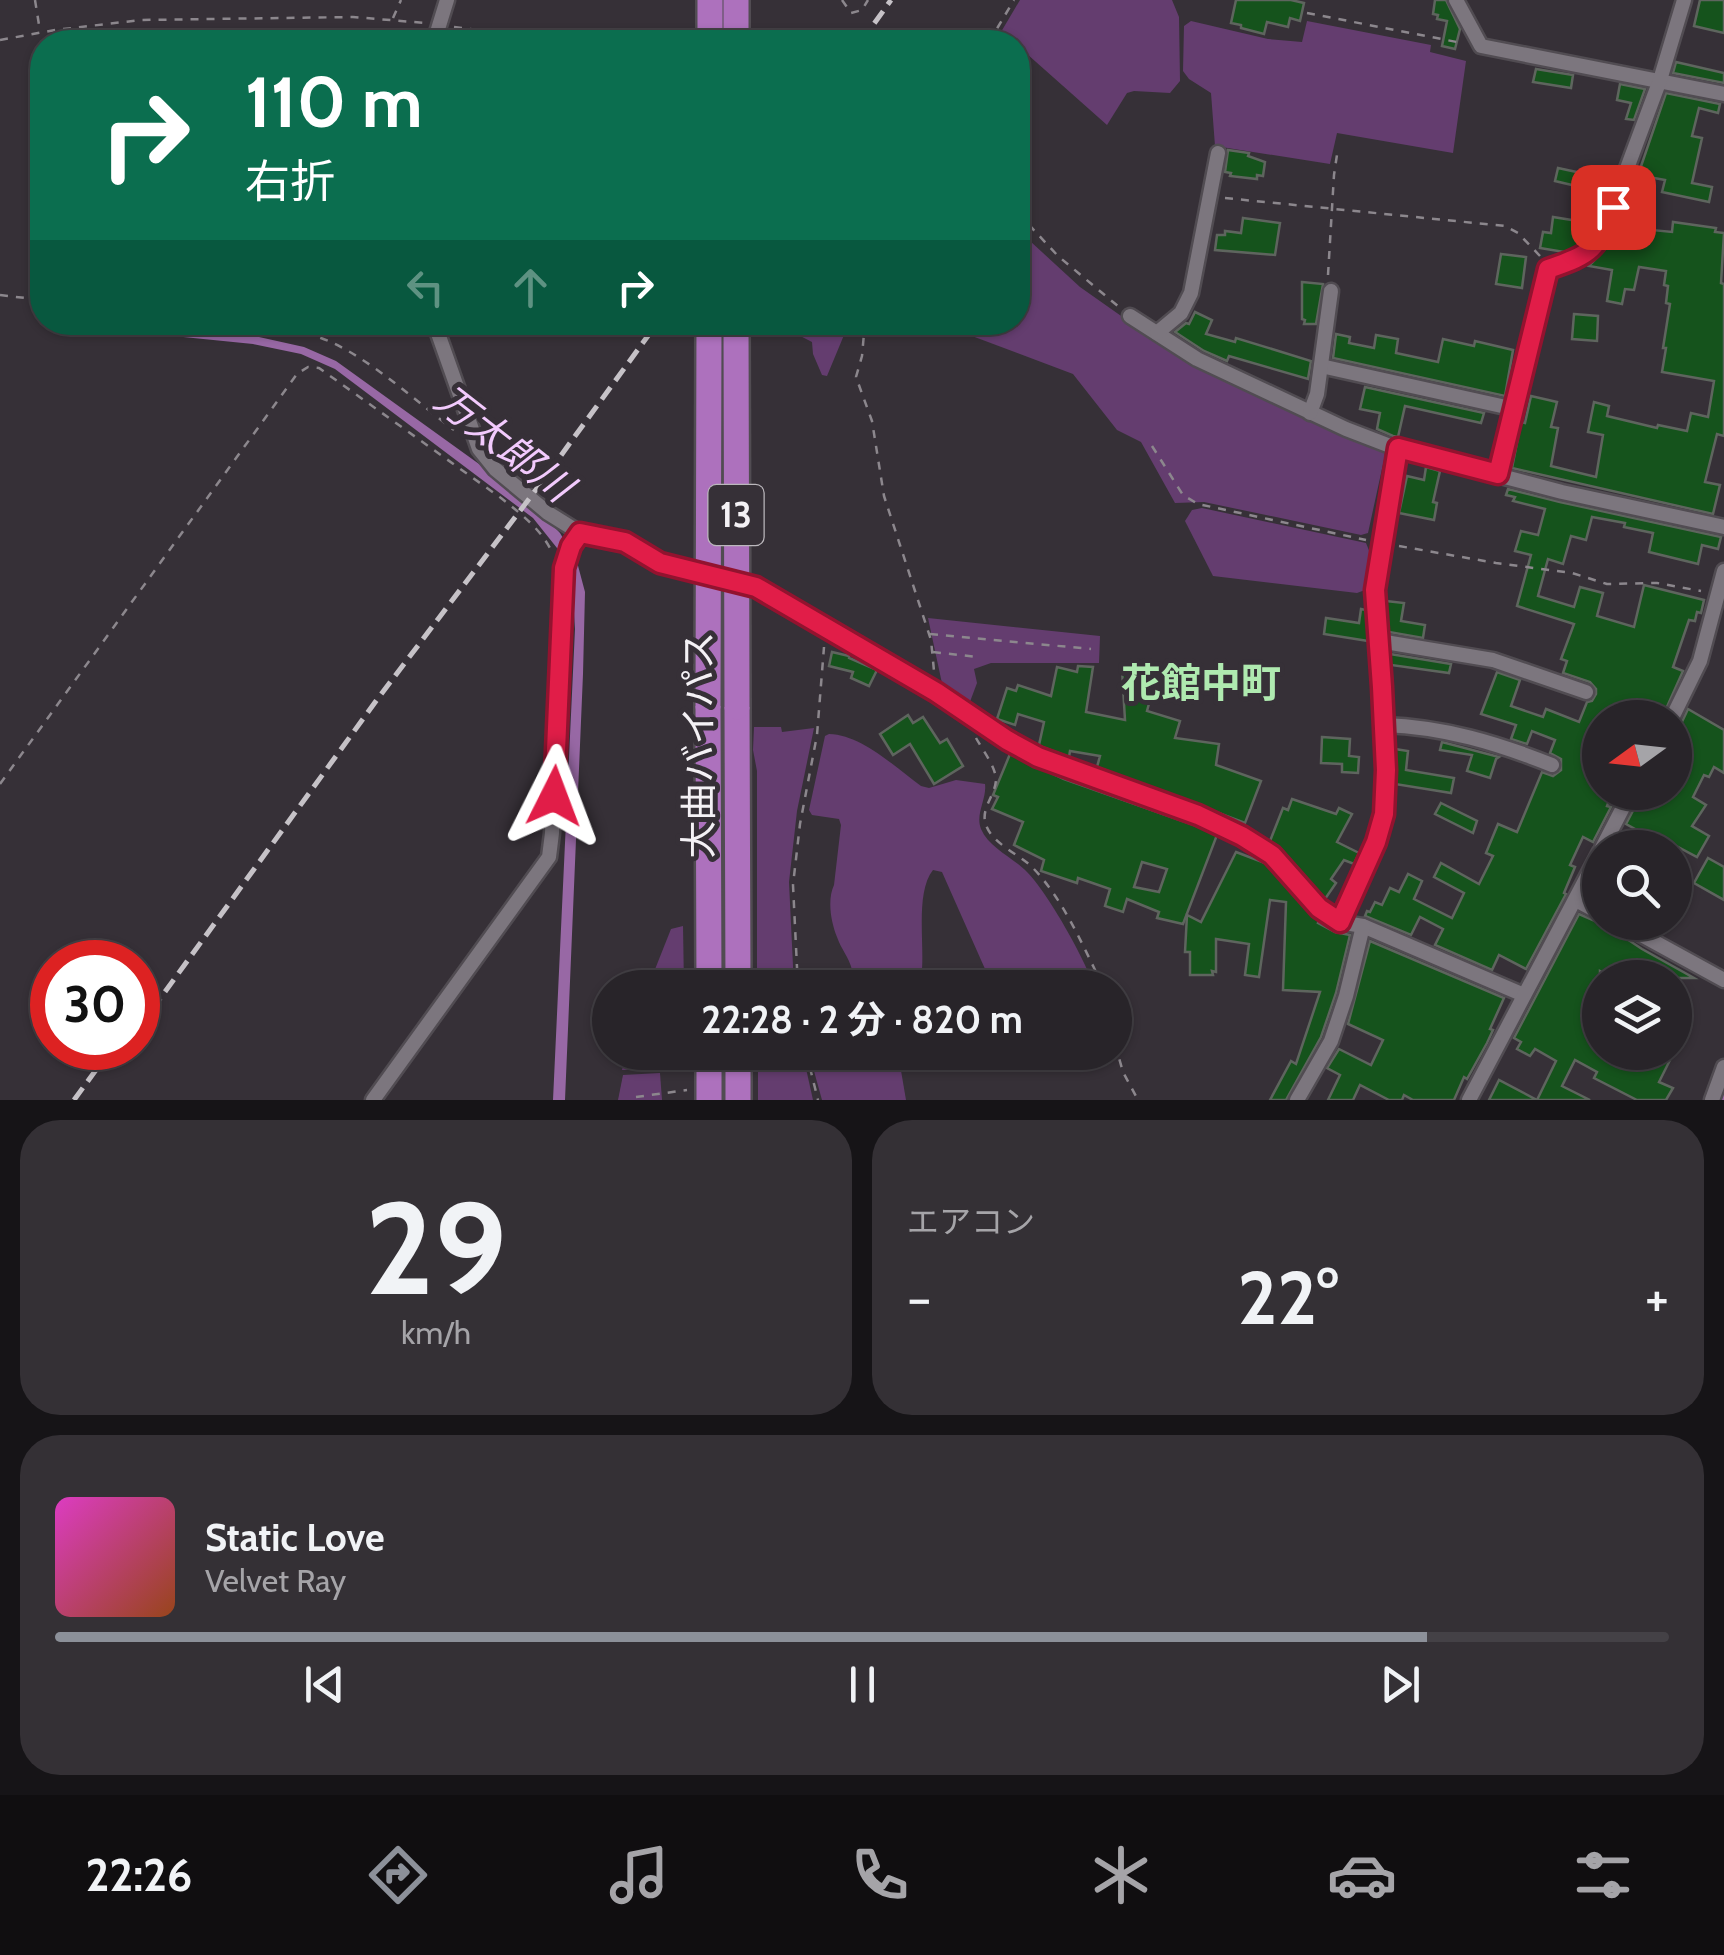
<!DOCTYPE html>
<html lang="ja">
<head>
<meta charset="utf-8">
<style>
	:root { --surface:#282429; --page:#343035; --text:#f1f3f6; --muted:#a5a4a8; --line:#444146; --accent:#8c9099 }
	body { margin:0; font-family:Cabin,"Noto Sans JP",sans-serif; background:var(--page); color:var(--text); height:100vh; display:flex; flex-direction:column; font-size:38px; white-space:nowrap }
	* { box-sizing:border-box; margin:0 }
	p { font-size:32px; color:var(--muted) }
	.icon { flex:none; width:55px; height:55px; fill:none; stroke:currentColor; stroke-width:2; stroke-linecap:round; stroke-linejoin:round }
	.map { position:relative; height:1100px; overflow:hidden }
	.sheet { display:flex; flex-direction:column; gap:20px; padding:20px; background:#161417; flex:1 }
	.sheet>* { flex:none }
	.top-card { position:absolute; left:30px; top:30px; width:1000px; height:305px; border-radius:40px; box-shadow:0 2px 8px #0004,0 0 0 2px var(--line); background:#0b6e4f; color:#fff; overflow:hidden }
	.needle { width:65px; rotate:255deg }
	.tools { position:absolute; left:1582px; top:700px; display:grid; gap:20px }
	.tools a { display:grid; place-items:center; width:110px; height:110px; border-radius:50%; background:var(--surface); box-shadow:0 2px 8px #0004,0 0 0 2px var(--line); font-size:50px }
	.speed { position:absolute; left:30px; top:940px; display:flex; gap:20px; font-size:50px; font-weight:700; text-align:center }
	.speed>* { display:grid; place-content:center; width:130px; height:130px; border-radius:50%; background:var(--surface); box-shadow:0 2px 8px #0004,0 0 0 2px var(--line); line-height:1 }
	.speed .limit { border:15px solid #d22; background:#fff; color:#111 }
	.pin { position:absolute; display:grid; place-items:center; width:85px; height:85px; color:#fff; margin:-42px; border-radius:20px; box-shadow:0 5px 15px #0006 }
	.me { position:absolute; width:110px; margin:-55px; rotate:3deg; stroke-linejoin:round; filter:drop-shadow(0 0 8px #0008) }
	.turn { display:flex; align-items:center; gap:35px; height:210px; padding:0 50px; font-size:45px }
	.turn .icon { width:130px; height:130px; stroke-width:2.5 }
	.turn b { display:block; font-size:70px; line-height:85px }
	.lanes { display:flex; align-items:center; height:95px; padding:0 50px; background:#0003; justify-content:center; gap:50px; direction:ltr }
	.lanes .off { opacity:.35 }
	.big { font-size:75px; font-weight:700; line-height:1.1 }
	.sheet .tile { flex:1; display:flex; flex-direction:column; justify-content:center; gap:15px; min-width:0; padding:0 35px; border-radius:40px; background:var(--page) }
	.sheet .dial { align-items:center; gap:0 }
	.dial b { font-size:130px; line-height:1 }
	.song { display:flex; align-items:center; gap:30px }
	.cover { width:120px; height:120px; border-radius:15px; background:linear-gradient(135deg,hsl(310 70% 55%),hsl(20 70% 35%)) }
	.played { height:10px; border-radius:5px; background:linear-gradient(90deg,var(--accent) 85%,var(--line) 85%) }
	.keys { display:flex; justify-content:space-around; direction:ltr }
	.heat { display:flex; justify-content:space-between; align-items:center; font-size:55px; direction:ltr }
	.sheet .tiles { flex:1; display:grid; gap:20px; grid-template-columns:1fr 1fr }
	.tile:last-child { grid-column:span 2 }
	.trip { position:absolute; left:592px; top:970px; width:540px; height:100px; border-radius:50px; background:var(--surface); box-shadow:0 2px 8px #0004,0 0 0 2px var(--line); font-weight:700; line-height:100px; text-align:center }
	.dock { display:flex; height:160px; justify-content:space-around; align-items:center; background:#100e10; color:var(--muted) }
	.dock .icon { width:70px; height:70px }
	.dock .current { color:var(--accent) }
	.dock b { font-size:45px; color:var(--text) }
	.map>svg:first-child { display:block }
</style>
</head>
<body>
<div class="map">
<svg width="1724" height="1100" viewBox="0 0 1724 1100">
	<rect width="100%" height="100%" fill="#363037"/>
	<g fill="#643d6f">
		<polygon points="1020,0 1172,0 1179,17 1180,81 1170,93 1134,91 1127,93 1107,125 1018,46 1018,42 1014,42 1001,32"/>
		<polygon points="1191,21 1268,39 1302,42 1307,21 1431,45 1430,52 1466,61 1453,153 1337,133 1330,164 1215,146 1211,93 1189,79 1183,71 1184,26"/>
		<polygon points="1030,241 1080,287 1124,318 1198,365 1238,386 1383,450 1385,455 1368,533 1361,535 1204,502 1175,503 1141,442 1117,430 1073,374 956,330 959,323 1018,322 1018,271"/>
		<polygon points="775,323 849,323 827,376 822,375 813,354 812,342"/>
		<polygon points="1202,508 1366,543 1370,553 1365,590 1357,593 1213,576 1185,521 1192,510"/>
		<polygon points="928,618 1100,636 1099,663 991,663 974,669 977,683 968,707 953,699 943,688"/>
		<polygon points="754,727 781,727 782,732 814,728 797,811 789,882 794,987 757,987 757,771 753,750"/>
		<path d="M829,734C862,735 895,767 921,786L929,788L956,780L985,784C987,799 975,814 981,829C989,848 1014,858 1027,872C1047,892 1086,960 1094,987H993L942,872L933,870C914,894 926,949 921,979L889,987H801L803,975L846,973L852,970C849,957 841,949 837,937C831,922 827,900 834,885L841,825L839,819L812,815L809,810L825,736Z"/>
		<polygon points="683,926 684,987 648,987 671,929"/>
		<polygon points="626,1053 685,1053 685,1068 622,1070"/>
		<polygon points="809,1053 898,1053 906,1100 822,1100"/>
		<polygon points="803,1055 813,1100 758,1100 758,1072"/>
		<polygon points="660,1073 662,1100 618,1100 623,1075"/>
	</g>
	<polygon fill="#9868a5" points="44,323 130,323 259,337 304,347 336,361 486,469 535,507 560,533 577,562 585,592 583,674 565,1100 553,1100 575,629 572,582 557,548 533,518 335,369 301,354 253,344"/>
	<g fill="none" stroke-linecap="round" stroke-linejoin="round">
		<polyline stroke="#9868a5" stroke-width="5" points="1723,1100 1724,1097"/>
	</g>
	<g fill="#15531c" stroke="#5e655e" stroke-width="2.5" fill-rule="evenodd">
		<polygon points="1236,0 1291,0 1304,3 1300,21 1290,18 1288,27 1267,22 1264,34 1241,28 1241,25 1231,23"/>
		<polygon points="1435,0 1446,0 1460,29 1455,49 1442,46 1447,21 1437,19 1438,15 1433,14"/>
		<polygon points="1700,0 1724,0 1724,33 1694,26"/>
		<polygon points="1676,62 1724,73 1724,83 1673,73"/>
		<polygon points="1536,69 1573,75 1571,88 1533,82"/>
		<polygon points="1620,84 1645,89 1634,120 1626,119 1631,103 1617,100"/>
		<polygon points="1666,93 1720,104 1718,113 1699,108 1692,136 1702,138 1692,183 1712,187 1709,202 1662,192 1665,180 1638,175"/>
		<polygon points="1228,150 1249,153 1248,156 1265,162 1263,176 1257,175 1257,179 1230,176 1231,173 1225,172"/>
		<polygon points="1558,168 1609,179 1605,196 1599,195 1592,232 1575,248 1564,252 1540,248 1543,232 1551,233 1553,217 1578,221 1583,192 1575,190 1576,186 1555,181"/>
		<polygon points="1628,207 1643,209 1641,229 1672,232 1673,222 1716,228 1715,232 1724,233 1721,283 1724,284 1724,436 1717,434 1705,482 1720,485 1713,514 1512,468 1521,422 1525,423 1531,396 1557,402 1551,427 1558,428 1551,466 1596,477 1603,435 1588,432 1594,402 1609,406 1607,416 1657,428 1658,425 1687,431 1691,413 1708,417 1714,381 1662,372 1666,348 1663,348 1670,304 1666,303 1668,286 1664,285 1666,271 1639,267 1634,290 1625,289 1622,304 1607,301 1612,270 1589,266 1609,245 1617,227 1625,228"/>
		<polygon points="1243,218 1280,223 1275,255 1215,250 1217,235 1225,235 1225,231 1241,233"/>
		<polygon points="1501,254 1526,257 1522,288 1496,284"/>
		<polygon points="1302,282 1323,284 1316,324 1304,324 1305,320 1302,319"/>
		<polygon points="1195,312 1212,320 1206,334 1235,342 1236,338 1311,361 1308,379 1229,356 1227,361 1204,351 1175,332 1186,323 1189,324"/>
		<polygon points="1574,314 1598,316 1597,341 1572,339"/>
		<polygon points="1336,334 1350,337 1349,343 1374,348 1376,335 1398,339 1396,353 1438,362 1443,339 1474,346 1475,341 1513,350 1505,396 1333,358"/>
		<polygon points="1365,387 1484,413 1481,423 1405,406 1398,437 1393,436 1377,429 1380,413 1360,409"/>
		<polygon points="1426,467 1440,471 1433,502 1437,503 1434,520 1399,513 1407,476 1424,480"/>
		<polygon points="1508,489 1560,502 1721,537 1718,549 1702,545 1698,564 1649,552 1653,533 1624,527 1625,523 1592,517 1586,540 1571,536 1563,564 1548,559 1538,596 1574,607 1580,587 1603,593 1597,616 1634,627 1644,585 1704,600 1701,613 1697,612 1695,621 1689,620 1673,667 1683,671 1662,718 1635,708 1631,718 1600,718 1600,792 1612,792 1607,806 1611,807 1593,842 1583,837 1570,865 1575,867 1564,893 1566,894 1526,969 1499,955 1492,970 1435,945 1443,929 1420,917 1411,935 1365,916 1367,911 1370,912 1375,902 1382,905 1390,888 1399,892 1408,874 1422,881 1414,899 1452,918 1464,893 1434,877 1441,863 1479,884 1493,856 1486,853 1498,824 1517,832 1542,772 1553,776 1561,770 1561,759 1550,753 1555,740 1532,731 1527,744 1511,739 1516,725 1481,714 1497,672 1520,680 1511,706 1543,717 1546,709 1579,722 1587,702 1592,701 1596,694 1596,689 1590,682 1563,673 1567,661 1561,659 1574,624 1517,606 1531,555 1515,551 1521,531 1538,535 1545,509 1513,501 1515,497 1506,495"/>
		<polygon points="1386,601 1404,603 1401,621 1425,625 1423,638 1389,632"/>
		<polygon points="1361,609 1366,610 1368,641 1324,634 1326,618 1359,623"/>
		<polygon points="832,652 849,656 849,658 877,670 869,686 851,678 853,672 829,666"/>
		<polygon points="1390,654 1451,664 1449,673 1391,665"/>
		<polygon points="1078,666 1093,667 1086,712 1125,720 1122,670 1139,669 1141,698 1150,700 1147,711 1180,721 1175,738 1219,744 1216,765 1261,781 1245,823 1097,767 1100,756 1070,751 1069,757 1042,747 1039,745 1044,722 1018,714 1015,725 997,719 1007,688 1016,691 1018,685 1051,696 1057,667 1077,672"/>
		<polygon points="1688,709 1724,730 1724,773 1714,767 1709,777 1704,775 1693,797 1706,805 1692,826 1709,836 1697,857 1661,838 1659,842 1626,824 1636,805 1640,808 1649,792 1675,792 1675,728 1681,724"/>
		<polygon points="908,715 913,723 923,717 940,743 947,739 963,766 934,784 910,744 893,755 880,734"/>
		<polygon points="1322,737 1350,739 1349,756 1359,757 1358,773 1342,772 1342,764 1321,763"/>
		<polygon points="1442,742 1499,757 1496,759 1490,778 1467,771 1472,755 1440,750"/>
		<polygon points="1395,749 1408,751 1406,770 1454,778 1451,793 1395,784"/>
		<path d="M1010,754L1064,779L1194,825L1217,835L1183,924L1157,918L1159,912L1127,899L1123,912L1105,906L1110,889L1078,878L1077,883L1041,871L1044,860L1014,845L1023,822L992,809L998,797L993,795ZM1142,862L1167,869L1159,892L1134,887Z"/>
		<polygon points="1292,799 1336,814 1339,808 1352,814 1337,842 1359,853 1354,864 1344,860 1331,879 1336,883 1325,899 1280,848 1270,841 1283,808 1288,810"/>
		<polygon points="1441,803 1477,821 1473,833 1435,814"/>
		<polygon points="1236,852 1265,863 1319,921 1318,923 1335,932 1350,935 1336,993 1321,1037 1286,1100 1270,1100 1291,1061 1296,1064 1320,992 1283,990 1286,902 1270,900 1259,977 1245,975 1249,944 1216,939 1216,972 1212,971 1213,975 1190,975 1190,952 1185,952 1187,915 1201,922"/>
		<polygon points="1708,858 1724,867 1724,900 1694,883"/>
		<polygon points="1579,914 1609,927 1642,949 1694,978 1613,978 1600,971 1600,1020 1591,1037 1598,1041 1597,1044 1600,1046 1600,1052 1612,1052 1625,1060 1630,1052 1674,1052 1659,1082 1673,1088 1666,1100 1637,1100 1594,1078 1597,1072 1575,1060 1562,1086 1590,1100 1489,1100 1499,1080 1537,1100 1556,1061 1535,1049 1530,1056 1517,1049 1521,1042 1514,1038"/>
		<polygon points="1370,941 1504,998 1490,1029 1493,1030 1487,1043 1467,1079 1464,1077 1454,1100 1413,1100 1404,1095 1402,1100 1389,1100 1360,1085 1353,1100 1328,1100 1340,1075 1327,1068 1339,1049 1371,1065 1383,1040 1348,1024"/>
	</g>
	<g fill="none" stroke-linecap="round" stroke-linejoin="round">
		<g stroke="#514c52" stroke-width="19">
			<g id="street">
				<polyline points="1456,0 1481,46 1724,94"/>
				<polyline points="434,42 447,0"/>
				<polyline points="1130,316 1197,359 1346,429 1398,449 1562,492 1724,527"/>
				<polyline points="434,322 479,449 495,469 548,513 580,533"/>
				<polyline points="1157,333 1181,313 1191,293 1218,153"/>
				<polyline points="1321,366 1515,409"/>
				<polyline points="1310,413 1317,394 1331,291"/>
				<polyline points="1498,473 1548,269 1581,257 1601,238 1660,80 1684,0"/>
				<polyline points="731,581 756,587 936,693 1007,740 1038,757 1198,815 1242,835 1272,855 1319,908 1339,922 1363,926 1524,995"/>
				<polyline points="1379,641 1493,660 1586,692"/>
				<polyline points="1672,718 1700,661 1724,571"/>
				<path d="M1384,725C1444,727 1497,743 1552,765"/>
				<polyline points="1602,848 1631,792"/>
				<polyline points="1576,900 1600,913"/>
				<polyline points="1339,922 1376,842 1384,814 1385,771 1382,687 1375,590 1398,449"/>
				<polyline points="1618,922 1724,980"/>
				<polyline points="373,1100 549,857 552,833 563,568 571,546 580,533 625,542 660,563 710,576"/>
				<polyline points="1297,1100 1331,1041 1346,996 1363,926"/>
				<polyline points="1469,1100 1600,852"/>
				<polyline points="1712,1100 1724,1067"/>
			</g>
		</g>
		<g stroke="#514c52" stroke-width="30">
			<g id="highway">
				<polyline points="736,0 736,42"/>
				<polyline points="710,42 710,0"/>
				<polyline points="708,706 709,988"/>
				<polyline points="737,707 738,988"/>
				<polyline points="709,1052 709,1100"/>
				<polyline points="738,1052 738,1100"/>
			</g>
		</g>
		<g stroke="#8c878d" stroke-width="2.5" stroke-dasharray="8 8" stroke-linecap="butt">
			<polyline points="35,0 40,31"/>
			<polyline points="842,0 851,13 862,10 868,0"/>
			<polyline points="1307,13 1462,43"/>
			<polyline points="393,18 401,0"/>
			<polyline points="454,27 571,42"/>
			<polyline points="0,40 55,30 141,20 353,17 426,23"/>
			<polyline points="989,42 1014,0"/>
			<polyline points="1225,198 1505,226 1518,233 1540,256"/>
			<polyline points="1018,213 1058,256 1119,307"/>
			<polyline points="1328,275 1334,175 1338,148"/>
			<polyline points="0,295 42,300"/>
			<path d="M242,322C273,326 305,330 333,343C375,363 417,402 454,430"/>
			<polyline points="865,322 862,356 856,377 872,421 884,496 931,640 934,671"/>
			<polyline points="1152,446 1183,495 1198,504 1366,540"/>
			<polyline points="1399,546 1496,563 1572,573 1607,584 1657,583 1701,591"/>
			<polyline points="930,634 1091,649"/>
			<polyline points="933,652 977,657"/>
			<path d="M976,738C982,749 996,767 996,780C995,796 980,809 986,825C992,843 1018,854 1031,866C1062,897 1081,942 1100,980L1102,988"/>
			<path d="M0,784L297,374L308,367L319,368L501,498C521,514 541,529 552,552"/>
			<polyline points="798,988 793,885 800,824 817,735 824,647"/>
			<polyline points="1115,1044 1123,1072 1138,1100"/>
			<polyline points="806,1052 818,1100"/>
			<polyline points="759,1068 799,1052"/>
			<polyline points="636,1097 687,1090"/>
		</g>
		<use href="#street" stroke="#7c767e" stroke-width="14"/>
		<use href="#highway" stroke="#ad71bd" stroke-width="25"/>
		<g stroke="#c6c2c7" stroke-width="5" stroke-dasharray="15 8" stroke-linecap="butt">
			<polyline points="861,42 891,0"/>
			<polyline points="138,1029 376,701 538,487 658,322"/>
			<polyline points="74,1100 112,1048"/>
		</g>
		<g stroke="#514c52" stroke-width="30" stroke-linecap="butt">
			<g id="highway-bridge">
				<polyline points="736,322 737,707"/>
				<polyline points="708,706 709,322"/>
			</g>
		</g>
		<use href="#highway-bridge" stroke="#ad71bd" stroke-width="25"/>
	</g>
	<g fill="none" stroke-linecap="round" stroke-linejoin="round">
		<g stroke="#92132f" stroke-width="25">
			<path id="route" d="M554,796L564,568L571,546L580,533L625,542L660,563L756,587L936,692L1007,740L1038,757L1198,815L1242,836L1272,855L1319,908L1340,922L1376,842L1384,814L1386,770L1382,687L1375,590L1398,448L1498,474L1548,269C1592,254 1597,250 1613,207"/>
		</g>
		<use href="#route" stroke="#e11d48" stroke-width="18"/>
	</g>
	<g text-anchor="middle" stroke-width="10" stroke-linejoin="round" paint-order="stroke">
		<rect fill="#363037" stroke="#bbb7bc" stroke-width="2.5" x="708.5" y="485" width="55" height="60" rx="8"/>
		<g font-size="35" font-weight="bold" fill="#f4f1f5">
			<text x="736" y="527">13</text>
		</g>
		<g font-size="38" fill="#f4f1f5" stroke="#363037">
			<text transform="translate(699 745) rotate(-90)" y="13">大曲バイパス</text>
		</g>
		<g font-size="40" font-style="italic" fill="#f2cafd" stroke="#363037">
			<text transform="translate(504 443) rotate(38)" y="14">万太郎川</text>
		</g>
		<g font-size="40" font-weight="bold" fill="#afeab0" stroke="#363037">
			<text x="1201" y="697">花館中町</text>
		</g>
	</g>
</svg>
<div class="tools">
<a><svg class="needle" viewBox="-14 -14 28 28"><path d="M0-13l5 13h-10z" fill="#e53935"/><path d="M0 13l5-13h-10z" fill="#a5a4a8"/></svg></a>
<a><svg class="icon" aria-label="search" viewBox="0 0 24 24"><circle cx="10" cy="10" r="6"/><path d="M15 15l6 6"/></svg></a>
<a><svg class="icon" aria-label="layers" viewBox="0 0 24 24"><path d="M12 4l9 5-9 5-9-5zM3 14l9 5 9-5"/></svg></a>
</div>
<div class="speed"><div class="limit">30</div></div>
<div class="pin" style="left:1613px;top:207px;background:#d93025"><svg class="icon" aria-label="arrive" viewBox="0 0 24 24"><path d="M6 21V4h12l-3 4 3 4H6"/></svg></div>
<svg class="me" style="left:554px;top:796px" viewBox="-20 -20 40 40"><path d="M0-17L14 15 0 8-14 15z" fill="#e11d48" stroke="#fff" stroke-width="4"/></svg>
<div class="trip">22:28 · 2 分 · 820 m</div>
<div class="top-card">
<div class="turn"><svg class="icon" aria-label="right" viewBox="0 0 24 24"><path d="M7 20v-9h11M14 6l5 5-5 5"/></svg><div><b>110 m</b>右折</div></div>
<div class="lanes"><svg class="icon off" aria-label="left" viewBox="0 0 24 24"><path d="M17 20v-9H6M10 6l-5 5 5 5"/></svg><svg class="icon off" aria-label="ahead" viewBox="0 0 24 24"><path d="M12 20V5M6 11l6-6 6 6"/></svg><svg class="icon" aria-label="right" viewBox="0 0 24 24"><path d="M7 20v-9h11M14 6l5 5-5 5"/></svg></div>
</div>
</div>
<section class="sheet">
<div class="tiles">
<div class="tile dial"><b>29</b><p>km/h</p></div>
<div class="tile"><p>エアコン</p>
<div class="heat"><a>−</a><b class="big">22°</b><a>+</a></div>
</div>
<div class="tile">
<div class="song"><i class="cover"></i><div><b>Static Love</b><p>Velvet Ray</p></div></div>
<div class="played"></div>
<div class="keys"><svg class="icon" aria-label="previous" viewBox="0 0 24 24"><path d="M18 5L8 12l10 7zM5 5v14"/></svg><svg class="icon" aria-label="pause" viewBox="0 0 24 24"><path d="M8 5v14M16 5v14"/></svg><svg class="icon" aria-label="next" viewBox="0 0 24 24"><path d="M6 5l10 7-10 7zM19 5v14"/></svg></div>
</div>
</div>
</section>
<nav class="dock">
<b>22:26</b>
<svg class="icon current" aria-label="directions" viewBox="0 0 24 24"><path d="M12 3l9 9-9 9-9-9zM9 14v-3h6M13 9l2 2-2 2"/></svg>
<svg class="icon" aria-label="music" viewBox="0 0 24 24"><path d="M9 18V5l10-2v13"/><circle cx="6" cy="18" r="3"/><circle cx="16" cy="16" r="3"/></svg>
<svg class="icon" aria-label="phone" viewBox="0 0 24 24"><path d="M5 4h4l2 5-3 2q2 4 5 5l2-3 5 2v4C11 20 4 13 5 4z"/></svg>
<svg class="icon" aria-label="climate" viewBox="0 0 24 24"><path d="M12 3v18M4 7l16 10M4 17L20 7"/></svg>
<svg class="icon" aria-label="car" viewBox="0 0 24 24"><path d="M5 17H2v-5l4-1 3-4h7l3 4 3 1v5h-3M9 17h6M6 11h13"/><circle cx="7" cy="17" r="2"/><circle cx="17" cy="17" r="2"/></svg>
<svg class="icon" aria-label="filters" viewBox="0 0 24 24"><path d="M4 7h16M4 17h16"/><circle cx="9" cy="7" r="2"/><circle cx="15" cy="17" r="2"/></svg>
</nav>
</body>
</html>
